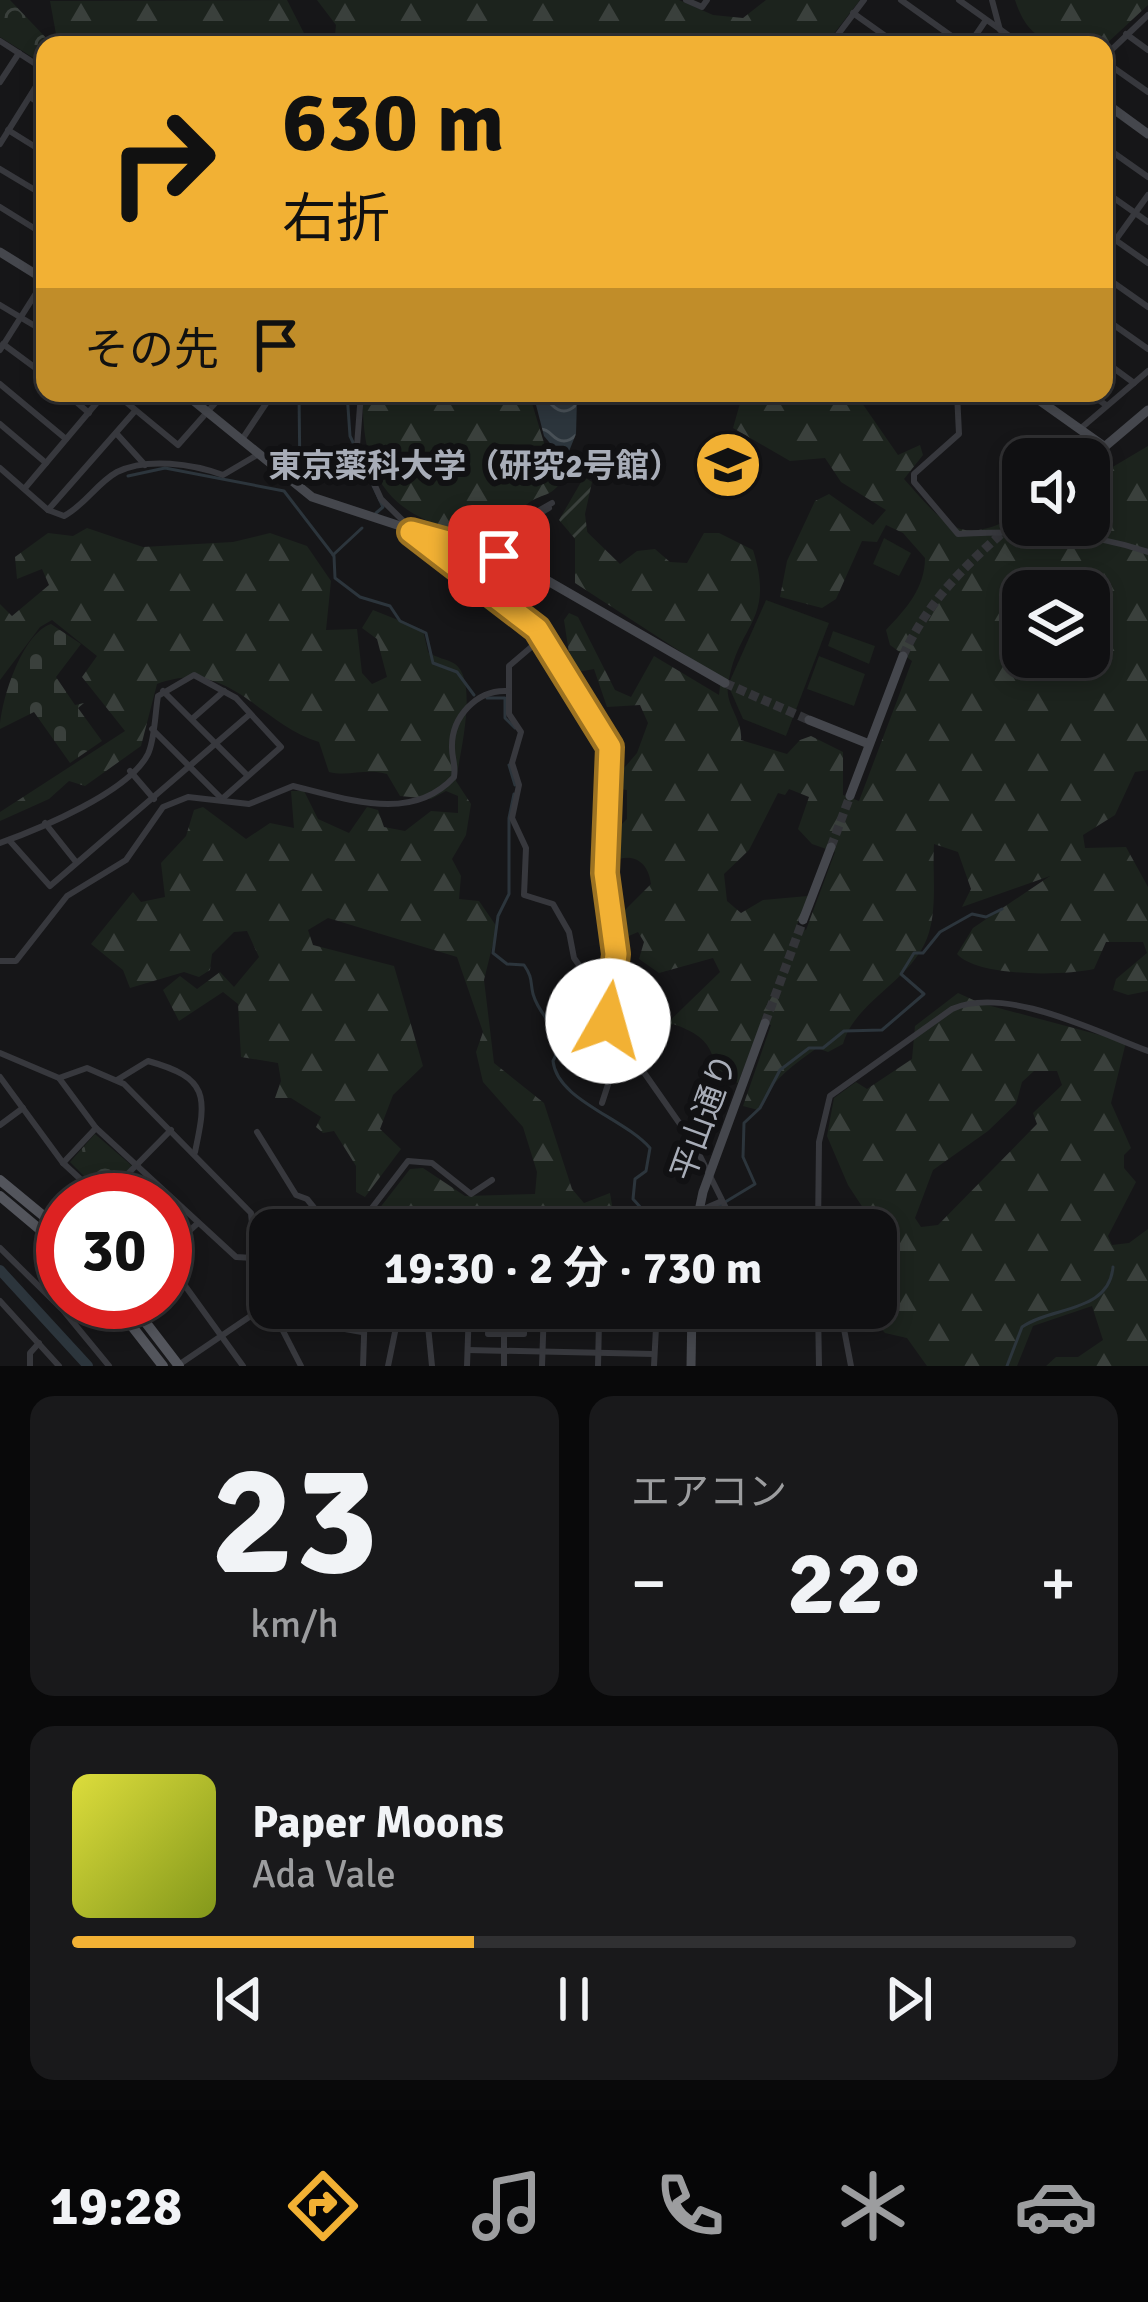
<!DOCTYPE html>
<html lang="ja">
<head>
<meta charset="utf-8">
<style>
	:root { --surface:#101012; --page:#19191b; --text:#f1f3f6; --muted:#9c9d9f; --line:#303032; --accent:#f2b134 }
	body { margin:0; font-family:Signika,"Noto Sans JP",sans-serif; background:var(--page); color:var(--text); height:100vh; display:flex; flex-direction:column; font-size:45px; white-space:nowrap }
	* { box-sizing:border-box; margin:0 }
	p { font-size:39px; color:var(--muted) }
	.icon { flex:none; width:66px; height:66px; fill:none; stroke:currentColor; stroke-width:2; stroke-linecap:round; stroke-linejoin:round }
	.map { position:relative; height:1366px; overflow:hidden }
	.panel { display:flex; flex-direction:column; gap:30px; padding:30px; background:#09090a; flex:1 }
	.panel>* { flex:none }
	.guide { position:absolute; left:36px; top:36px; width:1077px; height:366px; border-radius:24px; box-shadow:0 6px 18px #0003,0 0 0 3px var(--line); background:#f2b134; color:#111; overflow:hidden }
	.buttons { position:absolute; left:1002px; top:438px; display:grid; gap:24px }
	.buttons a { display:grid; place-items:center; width:108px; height:108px; border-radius:24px; background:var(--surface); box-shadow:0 6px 18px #0003,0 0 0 3px var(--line); font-size:60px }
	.speed { position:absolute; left:36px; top:1173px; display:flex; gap:24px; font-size:60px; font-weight:700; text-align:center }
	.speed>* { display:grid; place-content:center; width:156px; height:156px; border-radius:50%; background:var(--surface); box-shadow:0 6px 18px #0003,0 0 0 3px var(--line); line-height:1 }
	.speed .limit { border:18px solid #d22; background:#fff; color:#111 }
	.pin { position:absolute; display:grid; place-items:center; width:102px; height:102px; color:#fff; margin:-51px; border-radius:24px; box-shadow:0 6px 18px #0006 }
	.me { position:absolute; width:132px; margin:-66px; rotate:7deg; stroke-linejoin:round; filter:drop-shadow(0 0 9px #0008) }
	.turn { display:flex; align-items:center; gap:42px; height:252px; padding:0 48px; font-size:54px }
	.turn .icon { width:156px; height:156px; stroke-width:2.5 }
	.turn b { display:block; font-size:84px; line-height:102px }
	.then { display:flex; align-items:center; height:114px; padding:0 48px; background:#0003; gap:24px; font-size:45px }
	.big { font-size:90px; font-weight:700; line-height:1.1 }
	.panel .widget { flex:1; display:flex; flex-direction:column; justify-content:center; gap:18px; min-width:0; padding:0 42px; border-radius:24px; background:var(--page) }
	.panel .dial { align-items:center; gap:0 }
	.dial b { font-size:156px; line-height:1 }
	.song { display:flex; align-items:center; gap:36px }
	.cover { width:144px; height:144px; border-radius:18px; background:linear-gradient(135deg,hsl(60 70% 55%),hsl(70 70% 35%)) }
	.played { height:12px; border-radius:6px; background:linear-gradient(90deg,var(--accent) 40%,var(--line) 40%) }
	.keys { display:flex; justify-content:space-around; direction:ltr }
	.heat { display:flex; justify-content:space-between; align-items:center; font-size:66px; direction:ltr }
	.panel .tiles { flex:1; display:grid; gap:30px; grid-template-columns:1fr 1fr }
	.widget:last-child { grid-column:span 2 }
	.trip { position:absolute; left:249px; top:1209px; width:648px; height:120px; border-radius:24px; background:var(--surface); box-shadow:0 6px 18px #0003,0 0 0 3px var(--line); font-weight:700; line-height:120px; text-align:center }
	.menu { display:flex; height:192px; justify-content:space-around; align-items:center; background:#060607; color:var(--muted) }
	.menu .icon { width:84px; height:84px }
	.menu .selected { color:var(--accent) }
	.menu b { font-size:54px; color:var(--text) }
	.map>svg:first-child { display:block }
</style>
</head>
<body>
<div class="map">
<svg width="1148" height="1366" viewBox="0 0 1148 1366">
	<defs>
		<pattern id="forest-firs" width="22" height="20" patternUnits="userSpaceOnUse" patternTransform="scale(3)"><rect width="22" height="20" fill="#1c231d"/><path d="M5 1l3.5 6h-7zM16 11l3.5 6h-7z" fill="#3a403c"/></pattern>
		<pattern id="cemetery-stones" width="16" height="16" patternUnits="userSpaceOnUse" patternTransform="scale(3)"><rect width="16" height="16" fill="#1c231d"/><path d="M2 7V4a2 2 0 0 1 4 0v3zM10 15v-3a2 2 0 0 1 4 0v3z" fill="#3a403c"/></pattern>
		<pattern id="park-crowns" width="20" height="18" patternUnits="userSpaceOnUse" patternTransform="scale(3)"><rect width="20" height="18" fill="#1c231d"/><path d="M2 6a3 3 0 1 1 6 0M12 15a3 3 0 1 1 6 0" fill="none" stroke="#3a403c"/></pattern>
		<pattern id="garden-furrows" width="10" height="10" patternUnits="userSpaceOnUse" patternTransform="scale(3)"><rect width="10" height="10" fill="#1c231d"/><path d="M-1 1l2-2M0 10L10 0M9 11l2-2" fill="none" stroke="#3a403c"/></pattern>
		<pattern id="water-waves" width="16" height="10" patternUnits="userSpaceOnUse" patternTransform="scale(3)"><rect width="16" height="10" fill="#2c353c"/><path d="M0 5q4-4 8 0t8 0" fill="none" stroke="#485056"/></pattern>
	</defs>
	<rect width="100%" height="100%" fill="#161618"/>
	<g fill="url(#forest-firs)" fill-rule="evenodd">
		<polygon points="287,0 310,45 58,45 50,1"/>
		<polygon points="317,0 679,0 713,15 743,18 766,0 860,0 825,45 334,45 336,25"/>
		<path d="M1015,0H1148V5L1104,46C1060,42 1032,51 1015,0Z"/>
		<path d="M363,393H534L531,400L548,456L566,470C554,503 541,489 523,508C515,517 508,529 499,539C404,525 360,495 363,393Z"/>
		<path d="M743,393H855L898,455L920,445L923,455L904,479C947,527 960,549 1023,512V525H1089V481L1148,446V770L1135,772L1115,815L1083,835L1085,848L1126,847L1148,887V991L1128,995L1113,990L1116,979L1147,953L1143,942H1106L1094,969C1062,976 978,977 957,954L973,928L1050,876L962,907L971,889L958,852L934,844C932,875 939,916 924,945C904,984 854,1004 843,1044L828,1052L817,1048C793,1065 769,1082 758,1110L743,1106L771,1025L761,1023L738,1083C699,1065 729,1043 673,1024L660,1039L654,1036L720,972L713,958L659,973L639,959L644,942L638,932L624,938L618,932V917L651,884C648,860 631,851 610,863L611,835L627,819V790L620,789L619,774L637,753L648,723L640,705L607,707L594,669L578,672L570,660L564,620L569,613L578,617L615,690L631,697L654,656L719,695L721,678L575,583V531L582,527L620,564L637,551L655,549L670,562L687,563L704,533H719L753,550C776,623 736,624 728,686C725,705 743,720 741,740L787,754L800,740L811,736L843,752V795L859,801L912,661L890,645L886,630C906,609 925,588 925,558L903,533L886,525L877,542L862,541L836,599L822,608L780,597L787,561L815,501L829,494L873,525L886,510L841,482L825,458L790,461L733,428ZM1023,591H1089V657H1023ZM789,789L809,797L798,829L812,844L835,852L806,930L797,925L808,896L763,900L741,913L727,901L724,874L749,850L778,793L785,795Z"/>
		<path d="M87,528L143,547L233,542L270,533L307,546L331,581L326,630L357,629L362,673L372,684L387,677L377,639L362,628L373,610L423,630L428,652C436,658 447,659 455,664C479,682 459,756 456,781L471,804L466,835L452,859L461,876L459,899L479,901L497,927L484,980L494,1063L544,1103L572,1189L584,1203L610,1193L613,1211L599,1223L563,1212L533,1224L510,1207C450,1215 441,1241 379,1220V1209L410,1169L423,1168L465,1196L535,1194L537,1172L523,1127L483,1082L476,1052L483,1032L457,957L328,918L308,930L313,945L394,966L423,1066L393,1095L380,1129L401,1149L365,1197L356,1192V1166L334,1131L323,1133L316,1127L321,1117L291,1098H275L281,1081L278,1063L241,1057L238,1004L223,992L179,1021L163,990L180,976L197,989L220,972L234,987L259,957L247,931L234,932L212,954L210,970L199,977L184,972L130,988L123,970L91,944L133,892L141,902L165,897L161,863L186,836L194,810L203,807L246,839L270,823L294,828L291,791H304L318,819L349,833L367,807L378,810L384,827L405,831L431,811L458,813V796L446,791L431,799L400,796L387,774C365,768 349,777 329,772L319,742C258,723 230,657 157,684L141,746L85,786L69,781L49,799L0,821V812L125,731L82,677L97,656L52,620L40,627L0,680V709V604L12,616L49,585L42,569L17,579L15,557L48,533L73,536Z"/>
		<path d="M958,993L980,1003L1126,1042L1111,1103L1131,1148L1124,1155V1168L1136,1182L1108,1236L1112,1245L1129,1243L1148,1229V1366H1046L1056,1357H1078L1103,1340L1092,1306L1033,1326L1017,1366H927L907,1338L885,1333L868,1315L869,1308H876L877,1262L886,1243L848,1185L827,1136L834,1098L856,1082L867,1089L912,1059L915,1026ZM1034,1071H1057L1062,1085L1033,1113L1037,1124L938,1225L921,1227L915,1218L933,1170L988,1131L1016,1104L1022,1082Z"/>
	</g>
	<path fill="url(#cemetery-stones)" d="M51,624L81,644L56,677L75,705L84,703L78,708L102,741L70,763L34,712L0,729C0,704 21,634 51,624Z"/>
	<g fill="url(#park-crowns)">
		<polygon points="0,0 10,0 49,41 45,65 0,37"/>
		<polygon points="95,1134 132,1166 102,1194 70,1162"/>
	</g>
	<polygon fill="url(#garden-furrows)" points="584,477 592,482 585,514 588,538 576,540 559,520"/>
	<g fill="#1c231d">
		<polygon points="884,538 911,553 899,576 873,564"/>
		<polygon points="766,600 829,623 786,736 743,719 728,685"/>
		<polygon points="833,631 875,646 869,664 828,646"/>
		<polygon points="819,656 865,674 854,706 807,689"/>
	</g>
	<polygon fill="url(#water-waves)" points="533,393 577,398 576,434 565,461 544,436"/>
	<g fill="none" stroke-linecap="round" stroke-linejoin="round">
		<g stroke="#2c353c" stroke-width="3">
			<polyline points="299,393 300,479"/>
			<polyline points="347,393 350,436 383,507 376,513"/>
			<polyline points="128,476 165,468 284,491 334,556 335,578 360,597 390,606 400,621 426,633 433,663 457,672 474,695"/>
			<polyline points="333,555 362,528"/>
			<polyline points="487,698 505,698 505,718 515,728"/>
			<polyline points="509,765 515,785"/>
			<path d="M514,794L509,818V894L498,916L493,953L507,964L524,965C533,978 530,981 533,994C538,1011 552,1026 564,1038L553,1061C557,1100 624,1118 650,1148L646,1171L635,1179L633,1199L661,1230"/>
			<polyline points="707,1213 755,1184 743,1157 744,1123 760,1108 780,1070 809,1048 823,1048 844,1031 882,1030 924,994 901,974 914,953 923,953 940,932 972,914 986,917 1002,909"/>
			<polyline points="657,1224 687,1211"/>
			<path d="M1007,1366L1022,1327C1052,1306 1109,1313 1113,1267"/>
		</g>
		<polyline stroke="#2c353c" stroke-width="10" points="0,1270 88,1366"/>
		<g stroke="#333438" stroke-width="9" stroke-dasharray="9 4.5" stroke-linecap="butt">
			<path d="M903,656C930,596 974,557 1023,515"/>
			<polyline points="725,683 809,720"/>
			<polyline points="831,847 850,796"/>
			<polyline points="765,1023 803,920"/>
		</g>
		<g stroke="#37383d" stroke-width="6">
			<polyline points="686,0 702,7 707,0"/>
			<polyline points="901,0 964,45"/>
			<polyline points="959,0 1022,45"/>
			<polyline points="992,0 1000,30"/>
			<polyline points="853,13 898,45"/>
			<polyline points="1126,34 1148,50"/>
			<polyline points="0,41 45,70"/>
			<polyline points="830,45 864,0"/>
			<polyline points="969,45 986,20"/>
			<polyline points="1104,57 1148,15"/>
			<polyline points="1104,61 1148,92"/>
			<polyline points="0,82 19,53"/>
			<polyline points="30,97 45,107"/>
			<polyline points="8,130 45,153"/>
			<polyline points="0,144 45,72"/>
			<polyline points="1104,146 1148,177"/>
			<polyline points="0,169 45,196"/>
			<polyline points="1104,191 1148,222"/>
			<polyline points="0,207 45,235"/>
			<polyline points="1104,232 1148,263"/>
			<polyline points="1104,256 1148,195"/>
			<polyline points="1104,276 1148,307"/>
			<polyline points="0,305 45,332"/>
			<polyline points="1104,318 1148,349"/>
			<polyline points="3,344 45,375"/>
			<polyline points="0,350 45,279"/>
			<polyline points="1104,361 1134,383"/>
			<polyline points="0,384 66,439"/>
			<polyline points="66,393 89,413"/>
			<polyline points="115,393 178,445 224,393"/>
			<polyline points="361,393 357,446 381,499 448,565 537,629 610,747 606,873 616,954 608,1021 694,1144 737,1230"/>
			<path d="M957,393L959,434L914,474V482L958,534C1024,531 1084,530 1148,552"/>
			<polyline points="1089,393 1106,405"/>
			<polyline points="0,424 46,463"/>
			<polyline points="1080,429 1148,371"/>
			<polyline points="116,433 145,465"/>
			<polyline points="241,441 273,393"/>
			<path d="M0,468L48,510L64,516C85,505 97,483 117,472C147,457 193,464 223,475L257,455"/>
			<polyline points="25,488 105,393"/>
			<polyline points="48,510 135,411"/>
			<polyline points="524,523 549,508"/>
			<polyline points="499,556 526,518 552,503"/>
			<polyline points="543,637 509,666 509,714 521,732 512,763 519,785 512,818 526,848 524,895 553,904 569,932 574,958 608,1006"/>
			<polyline points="163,691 247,775"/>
			<polyline points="192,719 224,691"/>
			<polyline points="130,771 154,799"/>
			<polyline points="45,823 76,862"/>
			<polyline points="9,840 50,886 250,714"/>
			<path d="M0,843C39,829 129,792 148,754C155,739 155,713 158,696L194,675L236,698L281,747L222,799L152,729"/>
			<path d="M0,961H16L67,896L126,860L163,807L188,797L249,804L293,786C345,798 411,824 454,777C456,765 452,759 452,748C451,717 477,689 508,691"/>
			<polyline points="608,1021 586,1051 641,1072"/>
			<polyline points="0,1053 59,1078 96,1128 236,1257 253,1258"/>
			<polyline points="0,1077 63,1163 103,1200"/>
			<polyline points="59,1078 87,1068 124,1084 251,1213 257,1280 301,1366"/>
			<path d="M117,1080L148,1061C209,1078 207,1096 195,1152"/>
			<polyline points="602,1103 614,1066"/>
			<polyline points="0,1125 23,1108"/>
			<polyline points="257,1132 296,1195 307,1199 332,1230"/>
			<polyline points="63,1163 96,1128"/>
			<polyline points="102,1200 171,1130"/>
			<polyline points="699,1211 722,1201"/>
			<polyline points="363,1222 375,1230"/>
			<polyline points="355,1230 408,1161 432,1163 471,1194 492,1180"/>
			<polyline points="667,1230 697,1216"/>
			<path d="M818,1230L819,1142L830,1096L952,1009C1005,985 1097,1032 1148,1051"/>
			<polyline points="0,1248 63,1310 109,1366"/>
			<polyline points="165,1253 198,1223"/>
			<polyline points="165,1258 243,1366"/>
			<polyline points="0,1301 59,1366"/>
			<polyline points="328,1308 345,1329 362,1332"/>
			<polyline points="489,1308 488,1334 524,1334 524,1308"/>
			<polyline points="562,1308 566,1324 625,1323 625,1308"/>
			<polyline points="818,1308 819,1366"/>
			<polyline points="840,1308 851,1366"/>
			<polyline points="400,1318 428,1326 432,1366"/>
			<polyline points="428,1326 435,1319 435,1308"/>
			<polyline points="468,1350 654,1354"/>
			<polyline points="180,1364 270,1303"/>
			<polyline points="30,1366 30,1353 39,1343"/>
			<polyline points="363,1366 365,1308"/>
			<polyline points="388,1366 400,1308"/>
			<polyline points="467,1366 469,1308"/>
			<polyline points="504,1366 504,1335"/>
			<polyline points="542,1366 544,1308"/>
			<polyline points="598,1366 599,1323"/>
			<polyline points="654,1366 657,1308"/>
		</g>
		<g stroke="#45474d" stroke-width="9">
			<polyline points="1104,102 1148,134"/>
			<polyline points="0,252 45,280"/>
			<polyline points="184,393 312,497 522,566 725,683"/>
			<polyline points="1029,393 1105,447"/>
			<polyline points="1089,460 1148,410"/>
			<polyline points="809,720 869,744"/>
			<polyline points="850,796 903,656"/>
			<polyline points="803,920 831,847"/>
			<polyline points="695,1230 703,1192 765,1023"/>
			<polyline points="691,1366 692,1308"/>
		</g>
		<g stroke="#53555c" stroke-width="10">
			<polyline points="0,1180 63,1232"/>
			<polyline points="0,1196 63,1249"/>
			<polyline points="113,1302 163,1366"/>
			<polyline points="130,1302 179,1366"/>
		</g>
	</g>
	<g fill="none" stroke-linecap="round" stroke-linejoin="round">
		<g stroke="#9d7322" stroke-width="30">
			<polyline id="route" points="499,556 411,532 537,629 610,747 605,873 616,954 608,1021"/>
		</g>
		<use href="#route" stroke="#f2b134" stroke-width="21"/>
	</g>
	<defs>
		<g id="university-disc" transform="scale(3.45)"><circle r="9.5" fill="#f2b134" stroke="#111113"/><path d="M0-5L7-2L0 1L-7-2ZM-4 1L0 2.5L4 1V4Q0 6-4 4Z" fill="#111"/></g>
	</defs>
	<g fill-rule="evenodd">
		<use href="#university-disc" x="728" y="465"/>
	</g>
	<g text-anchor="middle" stroke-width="12" stroke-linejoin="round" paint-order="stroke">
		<g font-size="33" font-weight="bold" fill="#a8adb8" stroke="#111113" text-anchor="end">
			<text x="682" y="477">東京薬科大学（研究2号館）</text>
		</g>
		<g font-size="33" fill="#a8adb8" stroke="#111113">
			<text transform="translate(703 1117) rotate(-70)" y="12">平山通り</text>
		</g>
	</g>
</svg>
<div class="buttons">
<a><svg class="icon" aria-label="sound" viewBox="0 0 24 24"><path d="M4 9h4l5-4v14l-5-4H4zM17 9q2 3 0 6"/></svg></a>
<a><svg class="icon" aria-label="layers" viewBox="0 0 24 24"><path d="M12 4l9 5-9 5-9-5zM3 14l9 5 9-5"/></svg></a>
</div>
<div class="speed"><div class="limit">30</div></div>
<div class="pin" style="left:499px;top:556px;background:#d93025"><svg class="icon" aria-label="arrive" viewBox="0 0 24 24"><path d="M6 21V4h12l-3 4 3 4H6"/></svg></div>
<svg class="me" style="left:608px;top:1021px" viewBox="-20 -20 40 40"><circle r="19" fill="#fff"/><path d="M0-13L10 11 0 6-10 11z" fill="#f2b134"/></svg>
<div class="trip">19:30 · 2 分 · 730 m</div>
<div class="guide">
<div class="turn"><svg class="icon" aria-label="right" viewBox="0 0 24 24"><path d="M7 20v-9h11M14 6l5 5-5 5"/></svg><div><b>630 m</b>右折</div></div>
<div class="then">その先<svg class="icon" aria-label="arrive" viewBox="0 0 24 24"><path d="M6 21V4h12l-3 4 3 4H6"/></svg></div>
</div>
</div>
<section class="panel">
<div class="tiles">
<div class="widget dial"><b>23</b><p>km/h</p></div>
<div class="widget"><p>エアコン</p>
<div class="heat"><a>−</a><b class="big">22°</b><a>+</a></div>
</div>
<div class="widget">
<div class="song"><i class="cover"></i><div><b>Paper Moons</b><p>Ada Vale</p></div></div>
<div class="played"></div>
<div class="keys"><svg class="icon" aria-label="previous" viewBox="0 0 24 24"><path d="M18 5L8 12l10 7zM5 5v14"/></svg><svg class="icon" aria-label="pause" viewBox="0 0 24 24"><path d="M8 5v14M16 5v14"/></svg><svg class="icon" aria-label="next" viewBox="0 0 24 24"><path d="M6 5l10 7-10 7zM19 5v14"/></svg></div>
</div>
</div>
</section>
<nav class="menu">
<b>19:28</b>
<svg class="icon selected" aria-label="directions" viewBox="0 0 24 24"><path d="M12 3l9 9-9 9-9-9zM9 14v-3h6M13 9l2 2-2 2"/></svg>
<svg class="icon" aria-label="music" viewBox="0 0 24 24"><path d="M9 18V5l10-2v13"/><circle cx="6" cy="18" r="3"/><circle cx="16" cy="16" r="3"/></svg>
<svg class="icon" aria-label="phone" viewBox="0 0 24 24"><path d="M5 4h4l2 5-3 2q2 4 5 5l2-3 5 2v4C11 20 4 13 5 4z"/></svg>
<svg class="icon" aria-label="climate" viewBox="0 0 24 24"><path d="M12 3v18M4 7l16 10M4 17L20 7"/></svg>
<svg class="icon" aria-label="car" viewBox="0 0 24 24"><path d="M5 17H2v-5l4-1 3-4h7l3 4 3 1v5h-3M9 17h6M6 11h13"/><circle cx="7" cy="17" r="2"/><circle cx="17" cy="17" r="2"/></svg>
</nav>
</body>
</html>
